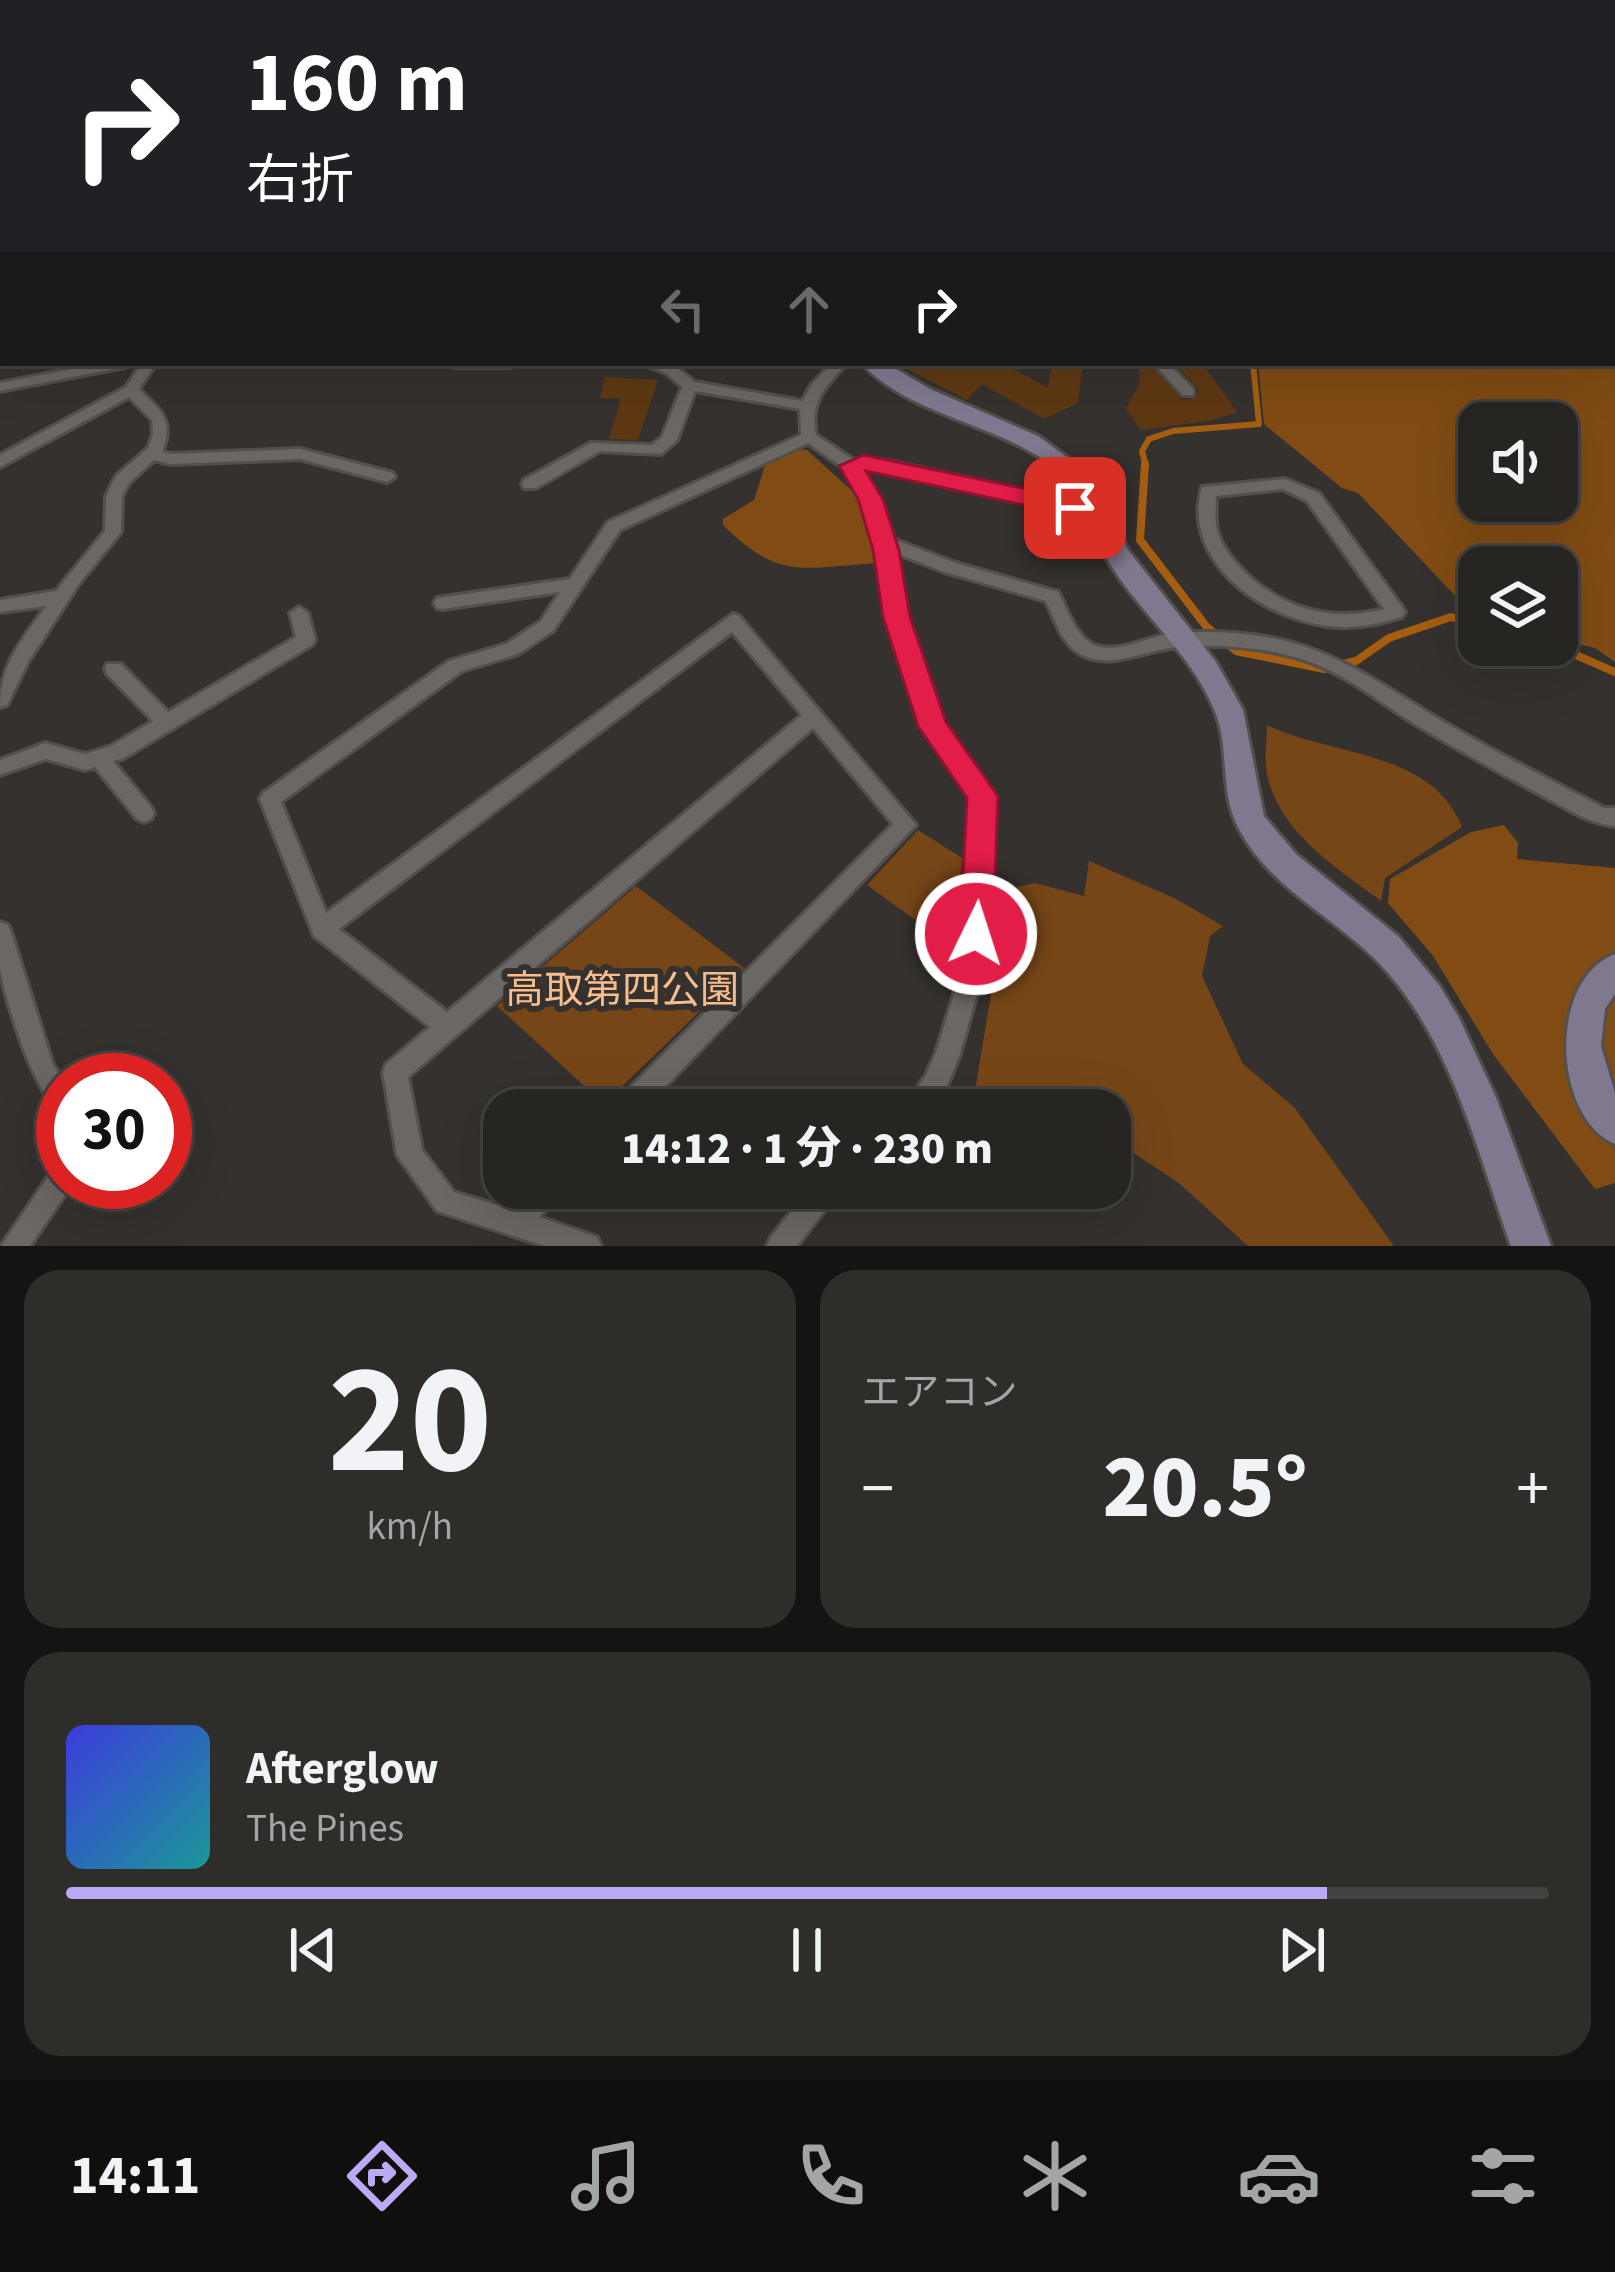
<!DOCTYPE html>
<html lang="ja">
<head>
<meta charset="utf-8">
<style>
	:root { --surface:#272522; --page:#2f2d2a; --text:#f1f3f6; --muted:#a4a5a5; --line:#434240; --accent:#bcaaf5 }
	body { margin:0; font-family:"Source Sans 3","Noto Sans JP",sans-serif; background:var(--page); color:var(--text); height:100vh; display:flex; flex-direction:column; font-size:45px; white-space:nowrap }
	* { box-sizing:border-box; margin:0 }
	p { font-size:39px; color:var(--muted) }
	.icon { flex:none; width:66px; height:66px; fill:none; stroke:currentColor; stroke-width:2; stroke-linecap:round; stroke-linejoin:round }
	.map { position:relative; height:1246px; overflow:hidden }
	.drawer { display:flex; flex-direction:column; gap:24px; padding:24px; background:#151413; flex:1 }
	.drawer>* { flex:none }
	.banner { position:absolute; left:0px; top:0px; width:1617px; height:366px; box-shadow:0 12px 48px #0002,0 0 0 3px var(--line); background:#202124; color:#fff; overflow:hidden }
	.controls { position:absolute; left:1458px; top:402px; display:grid; gap:24px }
	.controls a { display:grid; place-items:center; width:120px; height:120px; border-radius:24px; background:var(--surface); box-shadow:0 12px 48px #0002,0 0 0 3px var(--line); font-size:60px }
	.speed { position:absolute; left:36px; top:1053px; display:flex; gap:24px; font-size:60px; font-weight:700; text-align:center }
	.speed>* { display:grid; place-content:center; width:156px; height:156px; border-radius:50%; background:var(--surface); box-shadow:0 12px 48px #0002,0 0 0 3px var(--line); line-height:1 }
	.speed .limit { border:18px solid #d22; background:#fff; color:#111 }
	.pin { position:absolute; display:grid; place-items:center; width:102px; height:102px; color:#fff; margin:-51px; border-radius:24px; box-shadow:0 6px 18px #0006 }
	.me { position:absolute; width:132px; margin:-66px; rotate:4deg; stroke-linejoin:round; filter:drop-shadow(0 0 9px #0008) }
	.turn { display:flex; align-items:center; gap:42px; height:252px; padding:0 48px; font-size:54px }
	.turn .icon { width:156px; height:156px; stroke-width:2.5 }
	.turn b { display:block; font-size:84px; line-height:102px }
	.lanes { display:flex; align-items:center; height:114px; padding:0 48px; background:#0003; justify-content:center; gap:60px; direction:ltr }
	.lanes .off { opacity:.35 }
	.big { font-size:90px; font-weight:800; line-height:1.1 }
	.drawer .widget { flex:1; display:flex; flex-direction:column; justify-content:center; gap:18px; min-width:0; padding:0 42px; border-radius:36px; background:var(--page) }
	.drawer .dial { align-items:center; gap:0 }
	.dial b { font-size:156px; line-height:1 }
	.song { display:flex; align-items:center; gap:36px }
	.cover { width:144px; height:144px; border-radius:18px; background:linear-gradient(135deg,hsl(240 70% 55%),hsl(180 70% 35%)) }
	.played { height:12px; border-radius:6px; background:linear-gradient(90deg,var(--accent) 85%,var(--line) 85%) }
	.keys { display:flex; justify-content:space-around; direction:ltr }
	.heat { display:flex; justify-content:space-between; align-items:center; font-size:66px; direction:ltr }
	.drawer .tiles { flex:1; display:grid; gap:24px; grid-template-columns:1fr 1fr }
	.widget:last-child { grid-column:span 2 }
	.trip { position:absolute; left:483px; top:1089px; width:648px; height:120px; border-radius:36px; background:var(--surface); box-shadow:0 12px 48px #0002,0 0 0 3px var(--line); font-weight:800; line-height:120px; text-align:center }
	.tab-bar { display:flex; height:192px; justify-content:space-around; align-items:center; background:#100f0e; color:var(--muted) }
	.tab-bar .icon { width:84px; height:84px }
	.tab-bar .on { color:var(--accent) }
	.tab-bar b { font-size:54px; color:var(--text) }
	.map>svg:first-child { display:block }
</style>
</head>
<body>
<div class="map">
<svg width="1615" height="1246" viewBox="0 0 1615 1246">
	<rect width="100%" height="100%" fill="#34312e"/>
	<g fill="#774617">
		<path d="M1267,725C1330,756 1432,750 1462,827L1385,878L1381,901C1336,868 1279,832 1267,774C1264,759 1267,740 1267,725Z"/>
		<polygon points="918,830 962,858 954,948 867,885"/>
		<polygon points="1089,861 1174,898 1223,926 1210,936 1202,976 1243,1064 1294,1107 1394,1246 1248,1246 1179,1183 1129,1150 1110,1170 1110,1110 972,1110 1008,889 1035,883 1084,896"/>
		<polygon points="636,886 744,968 604,1104 497,1006"/>
	</g>
	<g fill="#814b14" fill-rule="evenodd">
		<path d="M1615,99V662L1595,648L1557,639V567H1479V615L1460,601L1358,493L1342,488L1264,424L1258,363H1614ZM1479,423H1557V501H1479Z"/>
		<path d="M797,449L807,450L860,498L879,563C803,567 780,582 723,525V519L754,500L765,465Z"/>
		<polygon points="1504,825 1518,843 1517,859 1615,868 1615,1183 1595,1189 1493,1054 1433,956 1388,903 1390,879 1471,832"/>
	</g>
	<g fill="none" stroke-linecap="round" stroke-linejoin="round">
		<polyline stroke="#a55e10" stroke-width="4.5" points="0,102 3,107"/>
		<polyline stroke="#a55e10" stroke-width="6" points="1146,467 1142,451 1149,439 1173,431 1259,424 1253,363"/>
		<g stroke="#a55e10" stroke-width="8">
			<polyline points="1145,464 1140,540 1206,626 1236,651 1324,669 1356,661 1389,638 1451,617 1479,625"/>
			<polyline points="1553,645 1615,672"/>
		</g>
		<g fill="#a55e10" fill-rule="evenodd">
			<polygon points="1446,0 1478,0 1480,3 1448,3"/>
			<rect x="1614" y="30" width="1" height="15"/>
		</g>
	</g>
	<g fill="#5e3813">
		<polygon points="895,363 1003,363 1048,388 1052,363 1083,363 1078,403 1044,419 982,384 967,400"/>
		<polygon points="1138,363 1149,363 1183,400 1196,398 1198,389 1174,363 1202,363 1237,412 1213,420 1141,430 1126,409 1140,383"/>
		<polygon points="605,377 658,380 638,440 609,439 621,398 600,398"/>
	</g>
	<g fill="none" stroke-linecap="round" stroke-linejoin="round">
		<g stroke="#524f4c" stroke-width="6">
			<g id="street">
				<rect x="601" y="0" width="10" height="3"/>
				<polygon points="1234,0 1244,0 1242,3 1232,3"/>
				<polygon points="1354,0 1364,0 1362,3 1352,3"/>
				<polygon points="1440,0 1454,0 1458,3 1444,3"/>
				<rect x="1590" y="0" width="10" height="3"/>
				<polygon points="3,15 3,21 0,22 0,16"/>
				<rect x="1614" y="39" width="1" height="6"/>
				<rect x="1614" y="53" width="1" height="6"/>
				<rect x="1614" y="92" width="1" height="7"/>
				<rect x="0" y="147" width="3" height="7"/>
				<rect x="0" y="322" width="3" height="8"/>
				<polygon points="102,363 132,363 125,367 0,391 0,383"/>
				<path d="M142,363H156L139,389C161,412 175,419 162,452L171,454L300,449L393,473L395,477L387,482L300,459L171,464L154,460L129,483L122,496L121,532L78,585L28,662L7,705L0,707C0,663 22,641 46,606L0,612V600L56,591L105,531L106,496L116,476L148,448L153,434L152,420L129,397L0,467V455L126,387Z"/>
				<polygon points="447,363 518,363 511,367 454,367"/>
				<path d="M640,363H663L676,367L695,382L802,401L812,384L832,363H847C826,386 809,402 816,435L854,460L864,458L893,462L1075,502L1101,504L1109,509L1101,514L1075,512L893,472L861,469L878,499L890,538L956,563L1058,592C1067,608 1075,636 1094,645C1118,655 1150,635 1175,633C1205,631 1237,632 1267,637C1337,649 1389,690 1449,725C1499,754 1552,781 1604,808H1615V826C1588,824 1563,806 1539,794C1499,772 1458,750 1418,726C1379,702 1343,671 1298,658C1260,647 1219,644 1179,647C1146,649 1112,671 1080,654C1062,644 1054,618 1046,601L945,572L895,553L906,617L942,723L993,796L984,968L960,1054L944,1093L930,1110H902L926,1075L936,1053L962,968L973,798L923,726L888,617L877,551L862,499L845,469L808,443L620,530L553,631L518,654L462,671L281,802L326,913L733,614L739,616L916,825L643,1110H614L617,1101L893,824L813,728L408,1077L422,1150L454,1192L510,1209L531,1188H562L558,1197L539,1217L597,1237L601,1246H545L437,1211L397,1155L383,1072L386,1064L430,1027L314,936L260,799L263,793L449,661L506,644L541,621L560,592L443,609L437,608L434,603L437,598L570,579L608,522L801,435L800,409L695,391L677,440L661,454L600,451L536,488H524L522,484L524,480L591,443L652,445L662,437L682,387L666,373ZM732,632L802,715L447,1012L339,929Z"/>
				<polygon points="1153,363 1168,363 1193,389 1193,395 1183,395"/>
				<path d="M1285,479L1319,493L1402,607L1405,612L1402,617C1381,623 1361,628 1339,627C1270,624 1180,565 1202,487ZM1283,489L1307,501L1384,609C1329,623 1276,607 1238,565C1230,556 1221,545 1218,533C1214,522 1216,508 1216,496Z"/>
				<polygon points="299,607 308,613 315,640 312,645 124,758 113,761 151,807 154,813 151,819 144,822 137,819 95,767 85,770 46,759 0,775 0,760 45,743 85,754 111,746 153,721 107,674 105,669 107,664 121,664 168,712 296,637 290,613"/>
				<path d="M0,922L8,925L11,932L53,1065L64,1080L63,1112C36,1101 5,999 0,969C0,954 0,937 0,922Z"/>
				<polygon points="63,1164 63,1182 74,1182 30,1246 1,1246 54,1168"/>
				<polygon points="810,1188 839,1188 835,1197 797,1246 767,1246 771,1237"/>
			</g>
		</g>
		<g stroke="#524f4c" stroke-width="6">
			<g id="secondary">
				<polygon points="322,0 336,0 338,3 324,3"/>
				<path d="M861,363H886L930,389L1038,436L1095,478L1128,550L1216,662L1243,710L1264,816L1296,854L1398,936L1439,985L1459,1018L1497,1100L1551,1246H1511C1478,1154 1454,1050 1389,974C1344,921 1272,892 1239,829C1219,792 1230,752 1216,714C1192,651 1133,609 1102,550C1092,529 1090,501 1073,484C1016,423 917,423 861,363Z"/>
				<path d="M1615,954V994L1605,1009L1601,1046L1615,1093V1144C1553,1118 1547,980 1615,954Z"/>
			</g>
		</g>
		<g stroke="#524f4c" stroke-width="6">
			<g id="primary">
				<polygon points="209,0 231,0 207,3"/>
				<polygon points="239,0 261,0 237,3"/>
				<polygon points="1029,0 1049,0 1027,3"/>
				<polygon points="0,88 3,88 0,99"/>
				<polygon points="3,253 3,267 0,268 0,254"/>
			</g>
		</g>
		<use href="#street" fill="#6a6764" fill-rule="evenodd"/>
		<use href="#secondary" fill="#80788e" fill-rule="evenodd"/>
		<use href="#primary" fill="#9689b9" fill-rule="evenodd"/>
		<polyline stroke="#a5a3a1" stroke-width="3" points="237,3 245,0"/>
	</g>
	<polygon fill="#e11d48" stroke="#92132f" stroke-width="3" points="864,455 1075,499 1088,508 1075,516 866,471 883,499 899,550 910,617 946,722 998,796 993,934 988,945 976,949 965,945 960,934 967,798 918,726 883,617 873,550 858,499 839,466"/>
	<g text-anchor="middle" stroke-width="12" stroke-linejoin="round" paint-order="stroke">
		<g font-size="39" fill="#f7bd8d" stroke="#34312e">
			<text x="622" y="1003">高取第四公園</text>
		</g>
	</g>
</svg>
<div class="controls">
<a><svg class="icon" aria-label="sound" viewBox="0 0 24 24"><path d="M4 9h4l5-4v14l-5-4H4zM17 9q2 3 0 6"/></svg></a>
<a><svg class="icon" aria-label="layers" viewBox="0 0 24 24"><path d="M12 4l9 5-9 5-9-5zM3 14l9 5 9-5"/></svg></a>
</div>
<div class="speed"><div class="limit">30</div></div>
<div class="pin" style="left:1075px;top:508px;background:#d93025"><svg class="icon" aria-label="arrive" viewBox="0 0 24 24"><path d="M6 21V4h12l-3 4 3 4H6"/></svg></div>
<svg class="me" style="left:976px;top:934px" viewBox="-20 -20 40 40"><circle r="17" fill="#e11d48" stroke="#fff" stroke-width="3"/><path d="M0-11L8 9 0 5-8 9z" fill="#fff"/></svg>
<div class="trip">14:12 · 1 分 · 230 m</div>
<div class="banner">
<div class="turn"><svg class="icon" aria-label="right" viewBox="0 0 24 24"><path d="M7 20v-9h11M14 6l5 5-5 5"/></svg><div><b>160 m</b>右折</div></div>
<div class="lanes"><svg class="icon off" aria-label="left" viewBox="0 0 24 24"><path d="M17 20v-9H6M10 6l-5 5 5 5"/></svg><svg class="icon off" aria-label="ahead" viewBox="0 0 24 24"><path d="M12 20V5M6 11l6-6 6 6"/></svg><svg class="icon" aria-label="right" viewBox="0 0 24 24"><path d="M7 20v-9h11M14 6l5 5-5 5"/></svg></div>
</div>
</div>
<section class="drawer">
<div class="tiles">
<div class="widget dial"><b>20</b><p>km/h</p></div>
<div class="widget"><p>エアコン</p>
<div class="heat"><a>−</a><b class="big">20.5°</b><a>+</a></div>
</div>
<div class="widget">
<div class="song"><i class="cover"></i><div><b>Afterglow</b><p>The Pines</p></div></div>
<div class="played"></div>
<div class="keys"><svg class="icon" aria-label="previous" viewBox="0 0 24 24"><path d="M18 5L8 12l10 7zM5 5v14"/></svg><svg class="icon" aria-label="pause" viewBox="0 0 24 24"><path d="M8 5v14M16 5v14"/></svg><svg class="icon" aria-label="next" viewBox="0 0 24 24"><path d="M6 5l10 7-10 7zM19 5v14"/></svg></div>
</div>
</div>
</section>
<nav class="tab-bar">
<b>14:11</b>
<svg class="icon on" aria-label="directions" viewBox="0 0 24 24"><path d="M12 3l9 9-9 9-9-9zM9 14v-3h6M13 9l2 2-2 2"/></svg>
<svg class="icon" aria-label="music" viewBox="0 0 24 24"><path d="M9 18V5l10-2v13"/><circle cx="6" cy="18" r="3"/><circle cx="16" cy="16" r="3"/></svg>
<svg class="icon" aria-label="phone" viewBox="0 0 24 24"><path d="M5 4h4l2 5-3 2q2 4 5 5l2-3 5 2v4C11 20 4 13 5 4z"/></svg>
<svg class="icon" aria-label="climate" viewBox="0 0 24 24"><path d="M12 3v18M4 7l16 10M4 17L20 7"/></svg>
<svg class="icon" aria-label="car" viewBox="0 0 24 24"><path d="M5 17H2v-5l4-1 3-4h7l3 4 3 1v5h-3M9 17h6M6 11h13"/><circle cx="7" cy="17" r="2"/><circle cx="17" cy="17" r="2"/></svg>
<svg class="icon" aria-label="filters" viewBox="0 0 24 24"><path d="M4 7h16M4 17h16"/><circle cx="9" cy="7" r="2"/><circle cx="15" cy="17" r="2"/></svg>
</nav>
</body>
</html>
